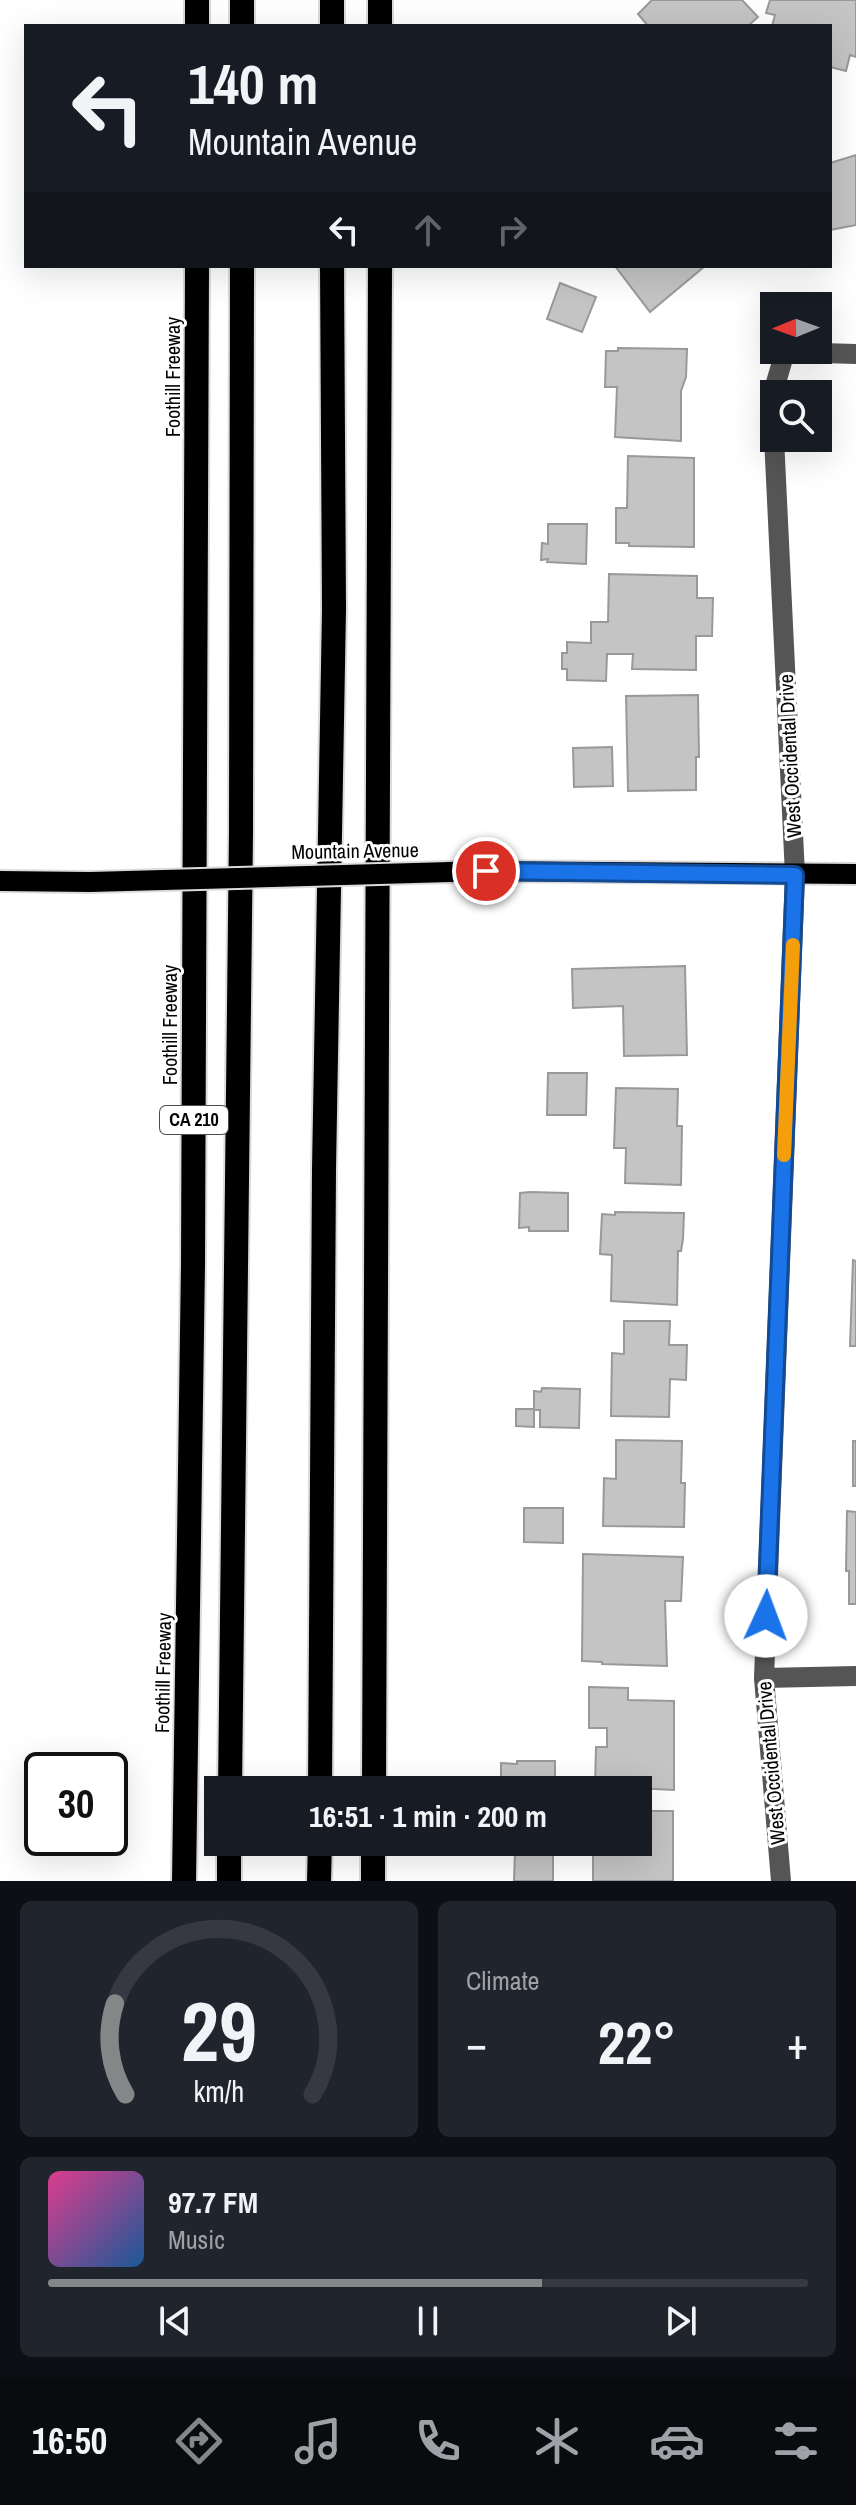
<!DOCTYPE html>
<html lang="en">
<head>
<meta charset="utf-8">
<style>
	:root { --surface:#171b24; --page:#20242c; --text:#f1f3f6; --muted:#9ea1a6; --line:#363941; --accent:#858687 }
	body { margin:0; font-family:"Archivo Narrow",sans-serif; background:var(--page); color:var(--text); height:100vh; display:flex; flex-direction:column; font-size:30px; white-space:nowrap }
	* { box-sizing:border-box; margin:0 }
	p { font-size:26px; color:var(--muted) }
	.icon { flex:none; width:44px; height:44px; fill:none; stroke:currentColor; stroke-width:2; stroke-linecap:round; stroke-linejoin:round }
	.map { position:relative; height:1881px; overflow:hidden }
	.details { display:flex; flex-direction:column; gap:20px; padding:20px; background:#0d0f14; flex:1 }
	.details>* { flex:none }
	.guide { position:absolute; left:24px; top:24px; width:808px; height:244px; border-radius:0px; box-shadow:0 8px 32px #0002; background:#171b24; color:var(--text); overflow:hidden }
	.needle { width:52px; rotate:269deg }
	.tools { position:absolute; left:760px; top:292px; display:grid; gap:16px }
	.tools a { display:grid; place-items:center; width:72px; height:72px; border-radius:0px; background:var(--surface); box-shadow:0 8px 32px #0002; font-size:40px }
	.speed { position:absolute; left:24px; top:1752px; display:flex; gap:16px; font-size:40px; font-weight:700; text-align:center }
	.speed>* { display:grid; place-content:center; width:104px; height:104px; border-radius:50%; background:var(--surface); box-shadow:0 8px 32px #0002; line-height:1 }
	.speed .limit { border:4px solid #111; border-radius:12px; background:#fff; color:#111 }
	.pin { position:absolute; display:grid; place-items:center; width:68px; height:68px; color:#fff; margin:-34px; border:4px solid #fff; border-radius:50%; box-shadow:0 2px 8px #0007 }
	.me { position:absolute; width:88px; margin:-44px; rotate:2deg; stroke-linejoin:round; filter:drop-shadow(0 0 6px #0008) }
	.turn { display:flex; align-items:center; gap:28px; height:168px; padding:0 32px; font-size:36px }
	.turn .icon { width:104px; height:104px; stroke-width:2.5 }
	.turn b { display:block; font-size:56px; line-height:68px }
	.lanes { display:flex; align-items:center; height:76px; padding:0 32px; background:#0003; justify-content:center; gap:40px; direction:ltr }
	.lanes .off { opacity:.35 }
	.big { font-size:60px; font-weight:700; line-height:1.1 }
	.details .tile { flex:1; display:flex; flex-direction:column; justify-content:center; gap:12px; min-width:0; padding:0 28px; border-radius:12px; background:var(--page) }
	.details .dial { align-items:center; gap:0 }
	.dial svg { height:208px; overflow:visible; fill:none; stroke:var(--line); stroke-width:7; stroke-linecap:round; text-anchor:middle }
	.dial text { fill:var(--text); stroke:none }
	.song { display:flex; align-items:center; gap:24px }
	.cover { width:96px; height:96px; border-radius:12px; background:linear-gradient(135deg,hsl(330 70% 55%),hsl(210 70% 35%)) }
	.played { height:8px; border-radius:4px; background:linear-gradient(90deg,var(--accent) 65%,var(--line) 65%) }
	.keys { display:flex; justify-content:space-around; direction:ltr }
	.heat { display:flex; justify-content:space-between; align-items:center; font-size:44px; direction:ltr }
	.details .tiles { flex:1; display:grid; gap:20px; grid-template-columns:1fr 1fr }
	.tile:last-child { grid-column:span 2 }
	.trip { position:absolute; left:204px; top:1776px; width:448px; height:80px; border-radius:0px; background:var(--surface); box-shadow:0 8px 32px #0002; font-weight:700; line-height:80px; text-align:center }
	.menu { display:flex; height:128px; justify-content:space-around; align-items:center; background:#090b0e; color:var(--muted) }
	.menu .icon { width:56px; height:56px }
	.menu .selected { color:var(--accent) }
	.menu b { font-size:36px; color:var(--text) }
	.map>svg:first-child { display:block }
</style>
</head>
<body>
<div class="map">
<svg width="856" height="1881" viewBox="0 0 856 1881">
	<rect width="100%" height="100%" fill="#fff"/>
	<g fill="#c4c4c4" stroke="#999" stroke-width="2">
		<polygon points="652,0 742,0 758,17 748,26 648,26 638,14"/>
		<polygon points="770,0 856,0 856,57 850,55 846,71 830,67 830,26 772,26 775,15 766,13"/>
		<polygon points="856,155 856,225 830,230 830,163"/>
		<polygon points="615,266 705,266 650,312"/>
		<polygon points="560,283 596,297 582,332 547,319"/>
		<polygon points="618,348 687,349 686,377 681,391 681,441 615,437 617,387 605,387 606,351 618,351"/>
		<polygon points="628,456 694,458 694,547 629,546 629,543 616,543 616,508 627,508"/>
		<polygon points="548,524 587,524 586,564 547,562 548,559 541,560 542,543 548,544"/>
		<polygon points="609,574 697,576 697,598 713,598 712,636 696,636 696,670 632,669 633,654 607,654 606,681 567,680 567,669 562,669 562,653 567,653 567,642 591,643 591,622 608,622"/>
		<polygon points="698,695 699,757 696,757 696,790 628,791 626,696"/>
		<polygon points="612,747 613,786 574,787 573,748"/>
		<polygon points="685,966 687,1055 624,1056 623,1006 573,1008 572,969"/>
		<polygon points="548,1073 587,1073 586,1115 547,1115"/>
		<polygon points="616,1088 678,1089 677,1126 682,1126 681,1185 625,1183 626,1148 614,1148"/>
		<polygon points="530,1192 568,1193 568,1231 529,1231 529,1227 519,1228 520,1193"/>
		<polygon points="615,1212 684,1213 683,1239 681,1251 678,1251 677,1305 611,1301 612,1255 600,1254 602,1214 615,1215"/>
		<polygon points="853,1260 856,1261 856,1346 850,1346"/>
		<polygon points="624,1321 670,1321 669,1345 687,1345 686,1380 670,1379 669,1417 611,1416 612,1353 624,1354"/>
		<polygon points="542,1388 580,1389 579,1428 540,1427 540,1410 534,1410 534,1427 516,1426 516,1409 534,1409 534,1391 541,1392"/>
		<polygon points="616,1440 682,1441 681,1483 685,1483 684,1527 603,1526 604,1478 616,1479"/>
		<rect x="853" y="1441" width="3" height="45"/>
		<polygon points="524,1508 563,1508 563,1543 524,1542"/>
		<polygon points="847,1511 856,1512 856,1604 849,1604 849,1571 846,1571"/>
		<polygon points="583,1554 683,1557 681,1601 665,1601 667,1666 602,1664 602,1662 582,1661"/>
		<polygon points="589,1687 628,1688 628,1700 674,1701 674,1790 595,1786 596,1747 607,1747 607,1728 589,1728"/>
		<polygon points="517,1761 555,1761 555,1790 501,1790 501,1763 517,1764"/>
		<polygon points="638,1811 673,1811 673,1881 593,1881 593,1852 606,1852 606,1842 638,1842"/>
		<polygon points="515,1851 553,1851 553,1881 514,1881"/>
	</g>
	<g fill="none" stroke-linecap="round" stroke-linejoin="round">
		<g stroke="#dbdbdb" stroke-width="24">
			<g id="major">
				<polyline points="486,871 856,874"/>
				<polyline points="0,881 90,882"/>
			</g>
		</g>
		<g stroke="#dbdbdb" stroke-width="28">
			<g id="highway">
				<polyline points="380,0 380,26"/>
				<polyline points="197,26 197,0"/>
				<polyline points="242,26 242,0"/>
				<polyline points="332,26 332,0"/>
				<polyline points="230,1790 241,832 242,266"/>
				<polyline points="320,1790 324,1169 334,609 332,266"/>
				<polyline points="374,1790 380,266"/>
				<polyline points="184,1881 193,1264 197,266"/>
				<polyline points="229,1881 229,1842"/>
				<polyline points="319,1881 320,1842"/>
				<polyline points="373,1881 373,1842"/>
			</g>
		</g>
		<g stroke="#555" stroke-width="20">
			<polyline points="764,1678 856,1676"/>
			<polyline points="781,1881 764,1678 795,875 772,396 785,352 856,354"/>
		</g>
		<use href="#major" stroke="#000" stroke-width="20"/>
		<use href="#highway" stroke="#000" stroke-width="24"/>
		<g stroke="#dbdbdb" stroke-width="24" stroke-linecap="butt">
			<polyline id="major-bridge" points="90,882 486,871"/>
		</g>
		<use href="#major-bridge" stroke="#000" stroke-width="20"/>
	</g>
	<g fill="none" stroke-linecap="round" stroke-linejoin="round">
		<g stroke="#114b97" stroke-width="20">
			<polyline id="route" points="486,871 795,875 766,1616"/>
		</g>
		<use href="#route" stroke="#1a73e8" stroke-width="14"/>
		<polyline stroke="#f59e0b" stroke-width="14" points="784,1155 793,945"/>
	</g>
	<g text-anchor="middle" stroke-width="6" stroke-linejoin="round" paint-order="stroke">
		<rect fill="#fff" stroke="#4c4c4c" stroke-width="2" x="160" y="1106" width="68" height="28" rx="6"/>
		<g font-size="18" font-weight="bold" fill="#000">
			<text x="194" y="1126">CA 210</text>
		</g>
		<g font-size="20" fill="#000" stroke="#fff">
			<text transform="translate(173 377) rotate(-90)" y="7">Foothill Freeway</text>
			<text transform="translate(790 756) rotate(-93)" y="7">West Occidental Drive</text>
			<text transform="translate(355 851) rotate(-1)" y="7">Mountain Avenue</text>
			<text transform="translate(170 1025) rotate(-90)" y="7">Foothill Freeway</text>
			<text transform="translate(163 1673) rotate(-89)" y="7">Foothill Freeway</text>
			<text transform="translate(771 1763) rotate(-95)" y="7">West Occidental Drive</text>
		</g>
	</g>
</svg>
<div class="tools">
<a><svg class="needle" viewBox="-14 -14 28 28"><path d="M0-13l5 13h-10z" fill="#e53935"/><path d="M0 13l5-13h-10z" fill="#9ea1a6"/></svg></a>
<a><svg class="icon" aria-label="search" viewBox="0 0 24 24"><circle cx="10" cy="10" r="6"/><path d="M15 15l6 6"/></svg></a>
</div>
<div class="speed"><div class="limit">30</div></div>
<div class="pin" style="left:486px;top:871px;background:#d93025"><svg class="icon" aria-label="arrive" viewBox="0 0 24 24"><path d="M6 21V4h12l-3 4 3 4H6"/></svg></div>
<svg class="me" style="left:766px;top:1616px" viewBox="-20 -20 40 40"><circle r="19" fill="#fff"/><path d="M0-13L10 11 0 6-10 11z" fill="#1a73e8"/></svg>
<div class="trip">16:51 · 1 min · 200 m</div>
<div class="guide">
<div class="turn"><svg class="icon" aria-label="left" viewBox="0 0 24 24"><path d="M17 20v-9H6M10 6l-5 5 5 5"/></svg><div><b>140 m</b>Mountain Avenue</div></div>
<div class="lanes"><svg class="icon" aria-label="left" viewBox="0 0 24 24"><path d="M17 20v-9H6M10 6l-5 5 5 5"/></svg><svg class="icon off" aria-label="ahead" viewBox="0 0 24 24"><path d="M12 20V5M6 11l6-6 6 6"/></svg><svg class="icon off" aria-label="right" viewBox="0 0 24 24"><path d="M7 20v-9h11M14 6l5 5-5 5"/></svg></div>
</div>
</div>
<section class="details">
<div class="tiles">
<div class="tile dial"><svg viewBox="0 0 100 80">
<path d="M14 69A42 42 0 1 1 86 69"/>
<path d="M14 69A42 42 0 0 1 10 34" stroke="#858687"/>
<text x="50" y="56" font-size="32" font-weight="700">29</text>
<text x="50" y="72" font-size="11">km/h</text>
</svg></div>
<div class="tile"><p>Climate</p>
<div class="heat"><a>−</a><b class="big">22°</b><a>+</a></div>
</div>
<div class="tile">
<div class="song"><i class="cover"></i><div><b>97.7 FM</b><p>Music</p></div></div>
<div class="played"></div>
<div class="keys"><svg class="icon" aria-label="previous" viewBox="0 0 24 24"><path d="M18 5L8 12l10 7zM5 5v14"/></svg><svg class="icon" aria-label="pause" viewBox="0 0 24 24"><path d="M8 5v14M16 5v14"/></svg><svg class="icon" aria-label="next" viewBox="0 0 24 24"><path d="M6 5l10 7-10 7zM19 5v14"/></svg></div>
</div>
</div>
</section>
<nav class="menu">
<b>16:50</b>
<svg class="icon selected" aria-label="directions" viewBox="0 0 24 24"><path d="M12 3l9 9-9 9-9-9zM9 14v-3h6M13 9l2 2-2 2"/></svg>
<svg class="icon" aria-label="music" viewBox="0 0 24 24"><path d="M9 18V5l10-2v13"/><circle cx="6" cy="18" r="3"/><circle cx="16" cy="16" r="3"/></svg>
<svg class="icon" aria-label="phone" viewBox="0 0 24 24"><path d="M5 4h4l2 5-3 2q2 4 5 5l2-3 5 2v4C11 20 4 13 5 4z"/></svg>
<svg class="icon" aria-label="climate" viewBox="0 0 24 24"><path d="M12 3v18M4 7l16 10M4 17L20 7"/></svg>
<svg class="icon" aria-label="car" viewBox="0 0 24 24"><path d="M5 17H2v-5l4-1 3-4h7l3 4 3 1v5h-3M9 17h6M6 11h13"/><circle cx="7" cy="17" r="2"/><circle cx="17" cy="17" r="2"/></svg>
<svg class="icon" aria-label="filters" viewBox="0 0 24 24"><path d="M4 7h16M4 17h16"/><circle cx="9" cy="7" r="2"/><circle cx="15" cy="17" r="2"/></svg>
</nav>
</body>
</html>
